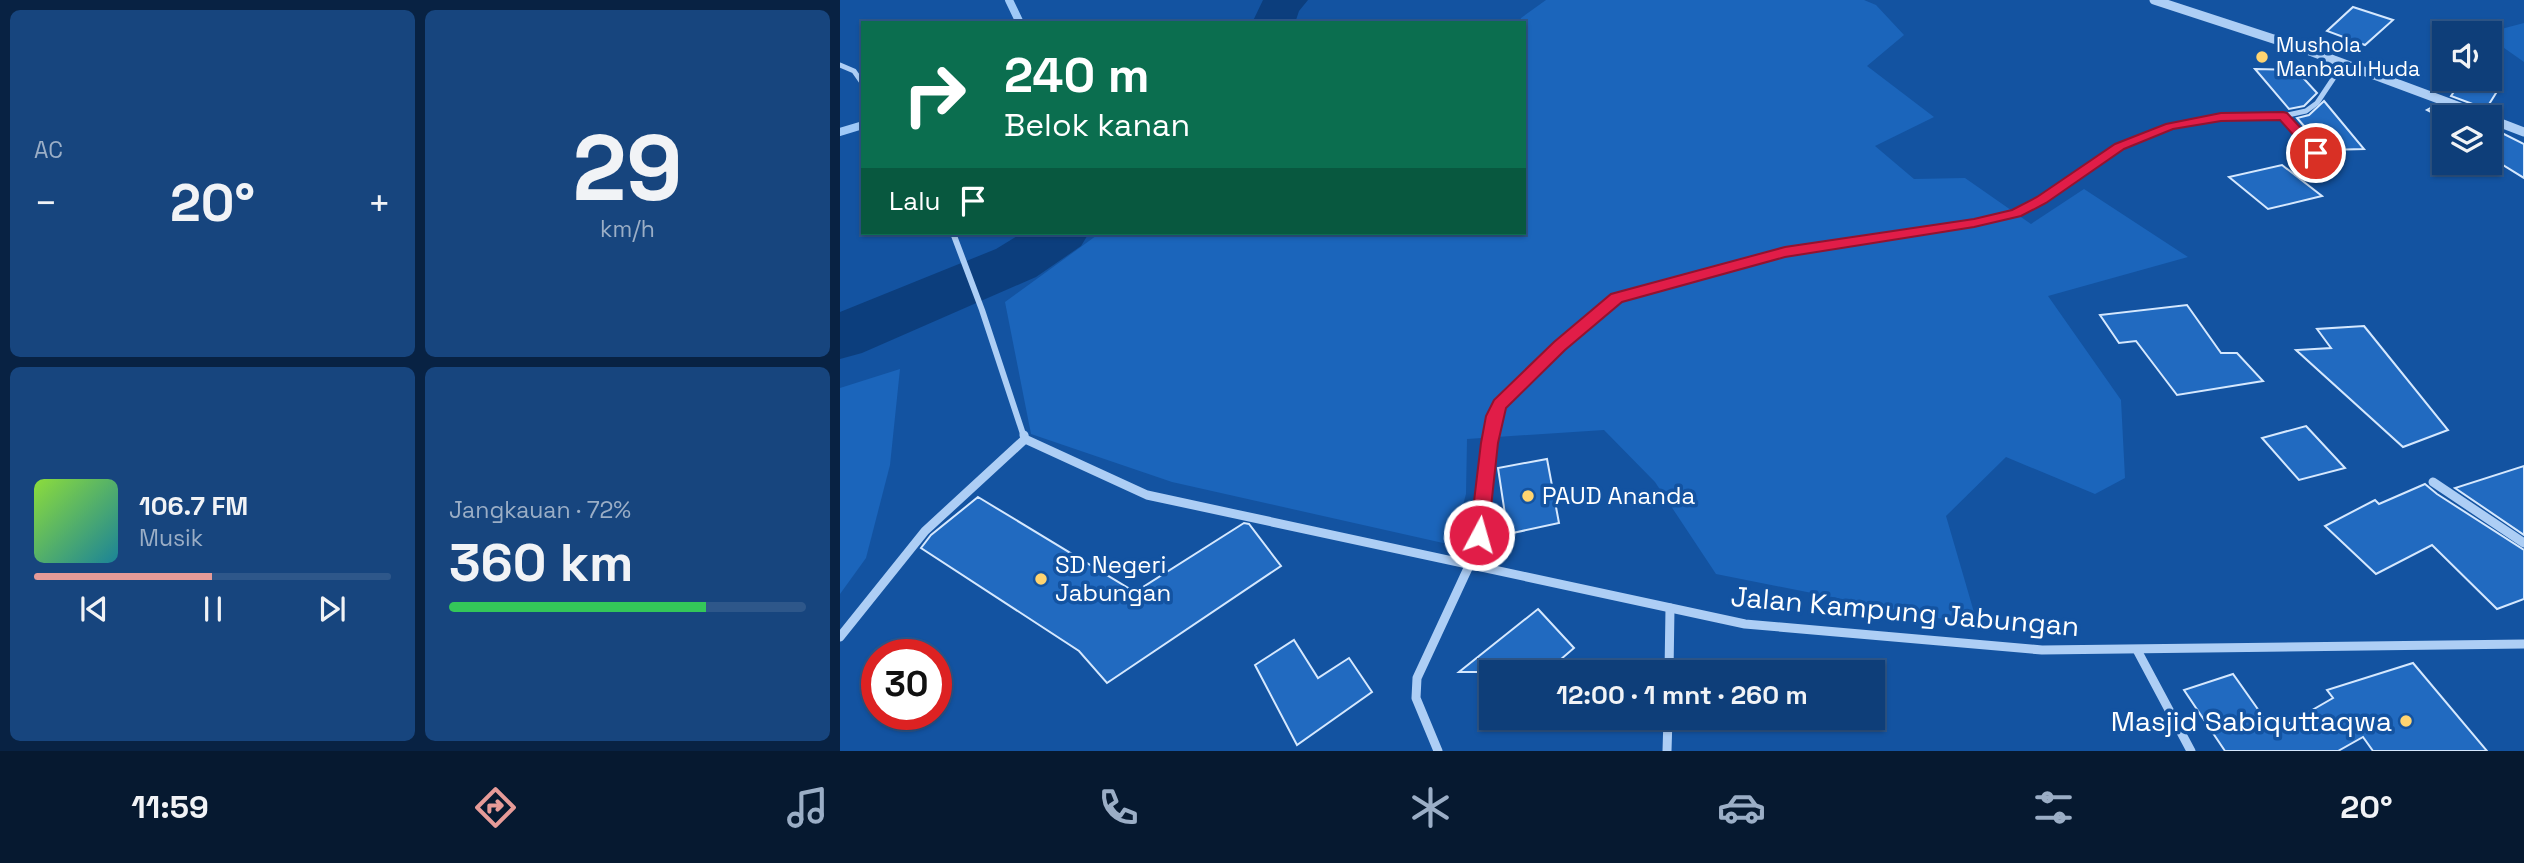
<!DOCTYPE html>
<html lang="id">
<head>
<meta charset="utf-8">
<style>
	:root { --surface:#0e3e79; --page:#17457e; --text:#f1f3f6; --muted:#9baec6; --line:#2e578a; --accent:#e69b98 }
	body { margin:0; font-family:"Space Grotesk",sans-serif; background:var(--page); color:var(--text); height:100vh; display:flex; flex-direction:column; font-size:26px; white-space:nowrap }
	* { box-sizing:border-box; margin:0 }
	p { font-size:23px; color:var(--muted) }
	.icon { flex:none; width:38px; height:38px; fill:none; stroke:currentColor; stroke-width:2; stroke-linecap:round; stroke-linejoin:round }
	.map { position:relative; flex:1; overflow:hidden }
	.drawer { display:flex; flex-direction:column; gap:10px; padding:10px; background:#082243; width:840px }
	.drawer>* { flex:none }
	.banner { position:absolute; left:21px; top:21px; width:665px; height:214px; border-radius:0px; box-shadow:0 2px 5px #0004,0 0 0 2px var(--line); background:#0b6e4f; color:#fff; overflow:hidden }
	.buttons { position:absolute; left:1592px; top:21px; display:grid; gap:14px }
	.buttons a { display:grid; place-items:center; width:70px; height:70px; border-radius:0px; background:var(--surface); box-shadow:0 2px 5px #0004,0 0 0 2px var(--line); font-size:35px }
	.speed { position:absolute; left:21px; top:639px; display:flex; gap:14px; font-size:35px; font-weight:700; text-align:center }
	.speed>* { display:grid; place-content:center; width:91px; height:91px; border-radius:50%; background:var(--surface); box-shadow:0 2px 5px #0004,0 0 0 2px var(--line); line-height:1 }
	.speed .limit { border:10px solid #d22; background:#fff; color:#111 }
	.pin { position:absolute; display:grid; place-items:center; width:60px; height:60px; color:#fff; margin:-30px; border:4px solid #fff; border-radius:50%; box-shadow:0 2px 7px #0007 }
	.me { position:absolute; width:77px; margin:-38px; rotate:6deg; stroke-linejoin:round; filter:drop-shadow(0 0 5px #0008) }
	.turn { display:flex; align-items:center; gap:24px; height:147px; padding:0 28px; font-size:32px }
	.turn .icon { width:91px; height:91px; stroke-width:2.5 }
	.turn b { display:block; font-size:49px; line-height:60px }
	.then { display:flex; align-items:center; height:66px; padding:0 28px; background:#0003; gap:14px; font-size:26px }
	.big { font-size:52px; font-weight:700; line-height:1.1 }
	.drawer .card { flex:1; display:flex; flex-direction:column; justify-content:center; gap:10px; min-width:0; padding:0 24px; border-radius:10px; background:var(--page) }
	.drawer .dial { align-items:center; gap:0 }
	.dial b { font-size:91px; line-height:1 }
	.song { display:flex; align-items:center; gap:21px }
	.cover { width:84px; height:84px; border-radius:10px; background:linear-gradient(135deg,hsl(90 70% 55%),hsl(190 70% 35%)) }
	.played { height:7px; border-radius:4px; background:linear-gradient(90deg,var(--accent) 50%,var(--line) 50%) }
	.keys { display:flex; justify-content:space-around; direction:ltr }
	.heat { display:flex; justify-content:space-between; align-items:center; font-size:38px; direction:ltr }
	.charge { height:10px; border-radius:5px; background:linear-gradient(90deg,#34c759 72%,var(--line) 0) }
	.drawer .tiles { flex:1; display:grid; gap:10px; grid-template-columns:repeat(2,1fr) }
	.trip { position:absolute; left:639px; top:660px; width:406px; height:70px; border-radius:0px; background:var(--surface); box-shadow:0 2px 5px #0004,0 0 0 2px var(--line); font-weight:700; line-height:70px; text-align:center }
	.dock { display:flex; height:112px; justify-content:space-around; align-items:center; background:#061930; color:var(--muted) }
	.dock .icon { width:49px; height:49px }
	.dock .active { color:var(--accent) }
	.dock b { font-size:32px; color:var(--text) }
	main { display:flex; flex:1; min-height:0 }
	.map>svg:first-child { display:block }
</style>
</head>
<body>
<main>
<section class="drawer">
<div class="tiles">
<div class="card"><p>AC</p>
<div class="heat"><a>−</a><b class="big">20°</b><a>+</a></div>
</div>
<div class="card dial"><b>29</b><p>km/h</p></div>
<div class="card">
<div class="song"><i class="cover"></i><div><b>106.7 FM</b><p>Musik</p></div></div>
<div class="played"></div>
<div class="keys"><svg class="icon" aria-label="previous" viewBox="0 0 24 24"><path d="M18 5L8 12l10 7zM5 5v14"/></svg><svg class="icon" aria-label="pause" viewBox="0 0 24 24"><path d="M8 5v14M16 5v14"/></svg><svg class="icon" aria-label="next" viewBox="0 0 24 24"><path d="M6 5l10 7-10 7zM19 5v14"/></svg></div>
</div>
<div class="card"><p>Jangkauan · 72%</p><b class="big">360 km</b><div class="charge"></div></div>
</div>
</section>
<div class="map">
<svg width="1684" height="751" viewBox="0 0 1684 751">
	<rect width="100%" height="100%" fill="#1353a1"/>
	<g fill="#1b65bb">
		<polygon points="706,0 1024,0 1036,5 1064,35 1027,66 1094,117 1035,146 1074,179 1125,178 1191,224 1244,189 1348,257 1208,296 1281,400 1285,478 1255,494 1166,457 1106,516 1138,626 876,574 815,482 764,430 627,439 626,494 612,545 332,482 191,434 165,302 260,233 684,233 684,23 679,23 681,18"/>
		<polygon points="1684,23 1684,62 1650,38 1650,33 1646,33"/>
		<polygon points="60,369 50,465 26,558 0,594 0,388"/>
	</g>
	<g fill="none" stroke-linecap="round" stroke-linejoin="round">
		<g stroke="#9fc9f7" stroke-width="8">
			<polyline points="169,0 180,23"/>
			<polyline points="0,132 23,125"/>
		</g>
		<g fill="#0c3e7d" fill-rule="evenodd">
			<polygon points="423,0 468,0 459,11 455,23 412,23"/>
			<polygon points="182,233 249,233 241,246 196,277 22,353 0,359 0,312 156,249"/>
		</g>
	</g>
	<g fill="#216ac0" stroke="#d5e8fe" stroke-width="2">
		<polygon points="1513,7 1553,20 1525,45 1487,31"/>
		<polygon points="1415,69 1456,70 1477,93 1464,106 1449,109"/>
		<polygon points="1623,79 1642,79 1661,85 1646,109 1611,96"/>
		<polygon points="1484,101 1524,149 1485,150 1457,118 1469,115"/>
		<polygon points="1596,105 1628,117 1605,117 1605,129 1594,122 1597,115 1587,110"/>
		<polygon points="1650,127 1684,144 1684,178 1650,157"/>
		<polygon points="1442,165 1482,196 1428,209 1389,177"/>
		<polygon points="1347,305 1381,353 1397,353 1423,381 1337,395 1296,341 1279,343 1260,315"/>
		<polygon points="1524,326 1608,430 1563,447 1456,350 1491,348 1477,329"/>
		<polygon points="1466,426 1505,468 1459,480 1422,438"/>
		<polygon points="707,459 719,523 668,534 658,468"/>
		<polygon points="1684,466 1684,535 1615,488"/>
		<polygon points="1585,484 1597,494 1684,550 1684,599 1657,609 1592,545 1536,574 1485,526 1535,500 1539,504"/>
		<polygon points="138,497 295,592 404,523 409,524 441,566 267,683 239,651 81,548 91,535"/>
		<polygon points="698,609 734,648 706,672 619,672"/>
		<polygon points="454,640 478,678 509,658 532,692 457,745 415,665"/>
		<polygon points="1573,663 1647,751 1533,751 1523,737 1498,751 1385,751 1344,690 1393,674 1434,732 1493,698 1487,690"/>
	</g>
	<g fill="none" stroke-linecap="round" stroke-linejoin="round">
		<g stroke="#adcef5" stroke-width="5">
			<polyline points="0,65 14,71 23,84"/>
			<polyline points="1443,116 1476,153"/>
			<polyline points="1214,192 1279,146 1330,126 1381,117 1443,116 1466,111 1477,103 1503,64"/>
		</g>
		<g stroke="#adcef5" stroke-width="6">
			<polyline points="113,233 142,310 184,437"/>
			<path d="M651,437L654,416L660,404C701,362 740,317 793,291L945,252L1134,223L1176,213L1217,190"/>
		</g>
		<g stroke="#adcef5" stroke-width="9">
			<polyline points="184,435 185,439 307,495 905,624 1202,650 1684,644"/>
			<polyline points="1593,482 1684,543"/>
			<polyline points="0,637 85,531 185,439"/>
			<polyline points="1297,650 1351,751"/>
			<polyline points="829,672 830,608"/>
			<polyline points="598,751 576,698 577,678 629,566 639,535 652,435"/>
			<polyline points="827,751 828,718"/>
		</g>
		<g stroke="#adcef5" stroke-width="9">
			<polyline points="1314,0 1467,50 1647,117"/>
			<polyline points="1650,119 1684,132"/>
		</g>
	</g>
	<polygon fill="#e11d48" stroke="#92132f" stroke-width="2" points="1443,112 1447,113 1481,150 1481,156 1472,156 1440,120 1381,121 1333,129 1284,149 1206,203 1181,216 1134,227 945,257 782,302 725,350 666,408 658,443 648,535 646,540 639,542 633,540 630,535 641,443 646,416 654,400 714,342 771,294 945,247 1134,219 1172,210 1197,197 1275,144 1326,124 1381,113"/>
	<g fill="#ffd470" stroke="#1353a1" stroke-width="2.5">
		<circle cx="1422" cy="57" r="7"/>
		<circle cx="688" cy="496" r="7"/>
		<circle cx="201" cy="579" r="7"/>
		<circle cx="1566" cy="721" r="7"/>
	</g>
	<g text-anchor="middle" stroke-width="7" stroke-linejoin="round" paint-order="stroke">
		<g font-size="21" fill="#fff" stroke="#1353a1" text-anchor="start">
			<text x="1436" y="52">Mushola<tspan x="1436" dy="24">Manbaul Huda</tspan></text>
		</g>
		<g font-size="24" fill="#fff" stroke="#1353a1" text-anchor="start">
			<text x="702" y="504">PAUD Ananda</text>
			<text x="215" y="573">SD Negeri<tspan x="215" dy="28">Jabungan</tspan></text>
		</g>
		<g font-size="28" fill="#fff" stroke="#1353a1">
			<text transform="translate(1065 611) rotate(5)" y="10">Jalan Kampung Jabungan</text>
		</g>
		<g font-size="28" fill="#fff" stroke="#1353a1" text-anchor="end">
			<text x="1552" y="731">Masjid Sabiquttaqwa</text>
		</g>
	</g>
</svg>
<div class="buttons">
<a><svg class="icon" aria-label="sound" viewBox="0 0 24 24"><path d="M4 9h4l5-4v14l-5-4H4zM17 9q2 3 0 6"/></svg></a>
<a><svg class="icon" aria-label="layers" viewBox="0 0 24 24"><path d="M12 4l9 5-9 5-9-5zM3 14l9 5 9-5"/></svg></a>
</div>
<div class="speed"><div class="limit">30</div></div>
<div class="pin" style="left:1476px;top:153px;background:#d93025"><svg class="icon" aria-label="arrive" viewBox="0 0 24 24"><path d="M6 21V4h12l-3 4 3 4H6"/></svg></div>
<svg class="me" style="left:639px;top:535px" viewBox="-20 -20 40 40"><circle r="17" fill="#e11d48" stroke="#fff" stroke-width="3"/><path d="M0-11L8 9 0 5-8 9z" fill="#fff"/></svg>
<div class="trip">12:00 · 1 mnt · 260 m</div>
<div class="banner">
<div class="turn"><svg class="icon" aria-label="right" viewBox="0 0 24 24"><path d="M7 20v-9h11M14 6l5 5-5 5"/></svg><div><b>240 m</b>Belok kanan</div></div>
<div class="then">Lalu<svg class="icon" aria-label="arrive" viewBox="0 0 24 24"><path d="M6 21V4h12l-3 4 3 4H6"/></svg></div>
</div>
</div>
</main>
<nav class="dock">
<b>11:59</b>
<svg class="icon active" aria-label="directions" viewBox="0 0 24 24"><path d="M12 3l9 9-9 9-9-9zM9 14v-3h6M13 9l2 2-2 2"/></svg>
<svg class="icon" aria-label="music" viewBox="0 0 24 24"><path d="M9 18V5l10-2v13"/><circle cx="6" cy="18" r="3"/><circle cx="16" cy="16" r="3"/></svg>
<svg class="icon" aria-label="phone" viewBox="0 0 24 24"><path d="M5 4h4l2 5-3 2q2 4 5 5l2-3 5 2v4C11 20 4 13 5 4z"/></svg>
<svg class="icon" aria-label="climate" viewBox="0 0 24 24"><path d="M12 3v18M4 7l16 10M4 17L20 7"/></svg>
<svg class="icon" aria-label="car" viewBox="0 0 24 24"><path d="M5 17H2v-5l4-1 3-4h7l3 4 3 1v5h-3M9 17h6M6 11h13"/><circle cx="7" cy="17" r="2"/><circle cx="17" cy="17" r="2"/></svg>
<svg class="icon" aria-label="filters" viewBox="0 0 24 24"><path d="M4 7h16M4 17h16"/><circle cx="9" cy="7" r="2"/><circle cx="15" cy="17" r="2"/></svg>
<b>20°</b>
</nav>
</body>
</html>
